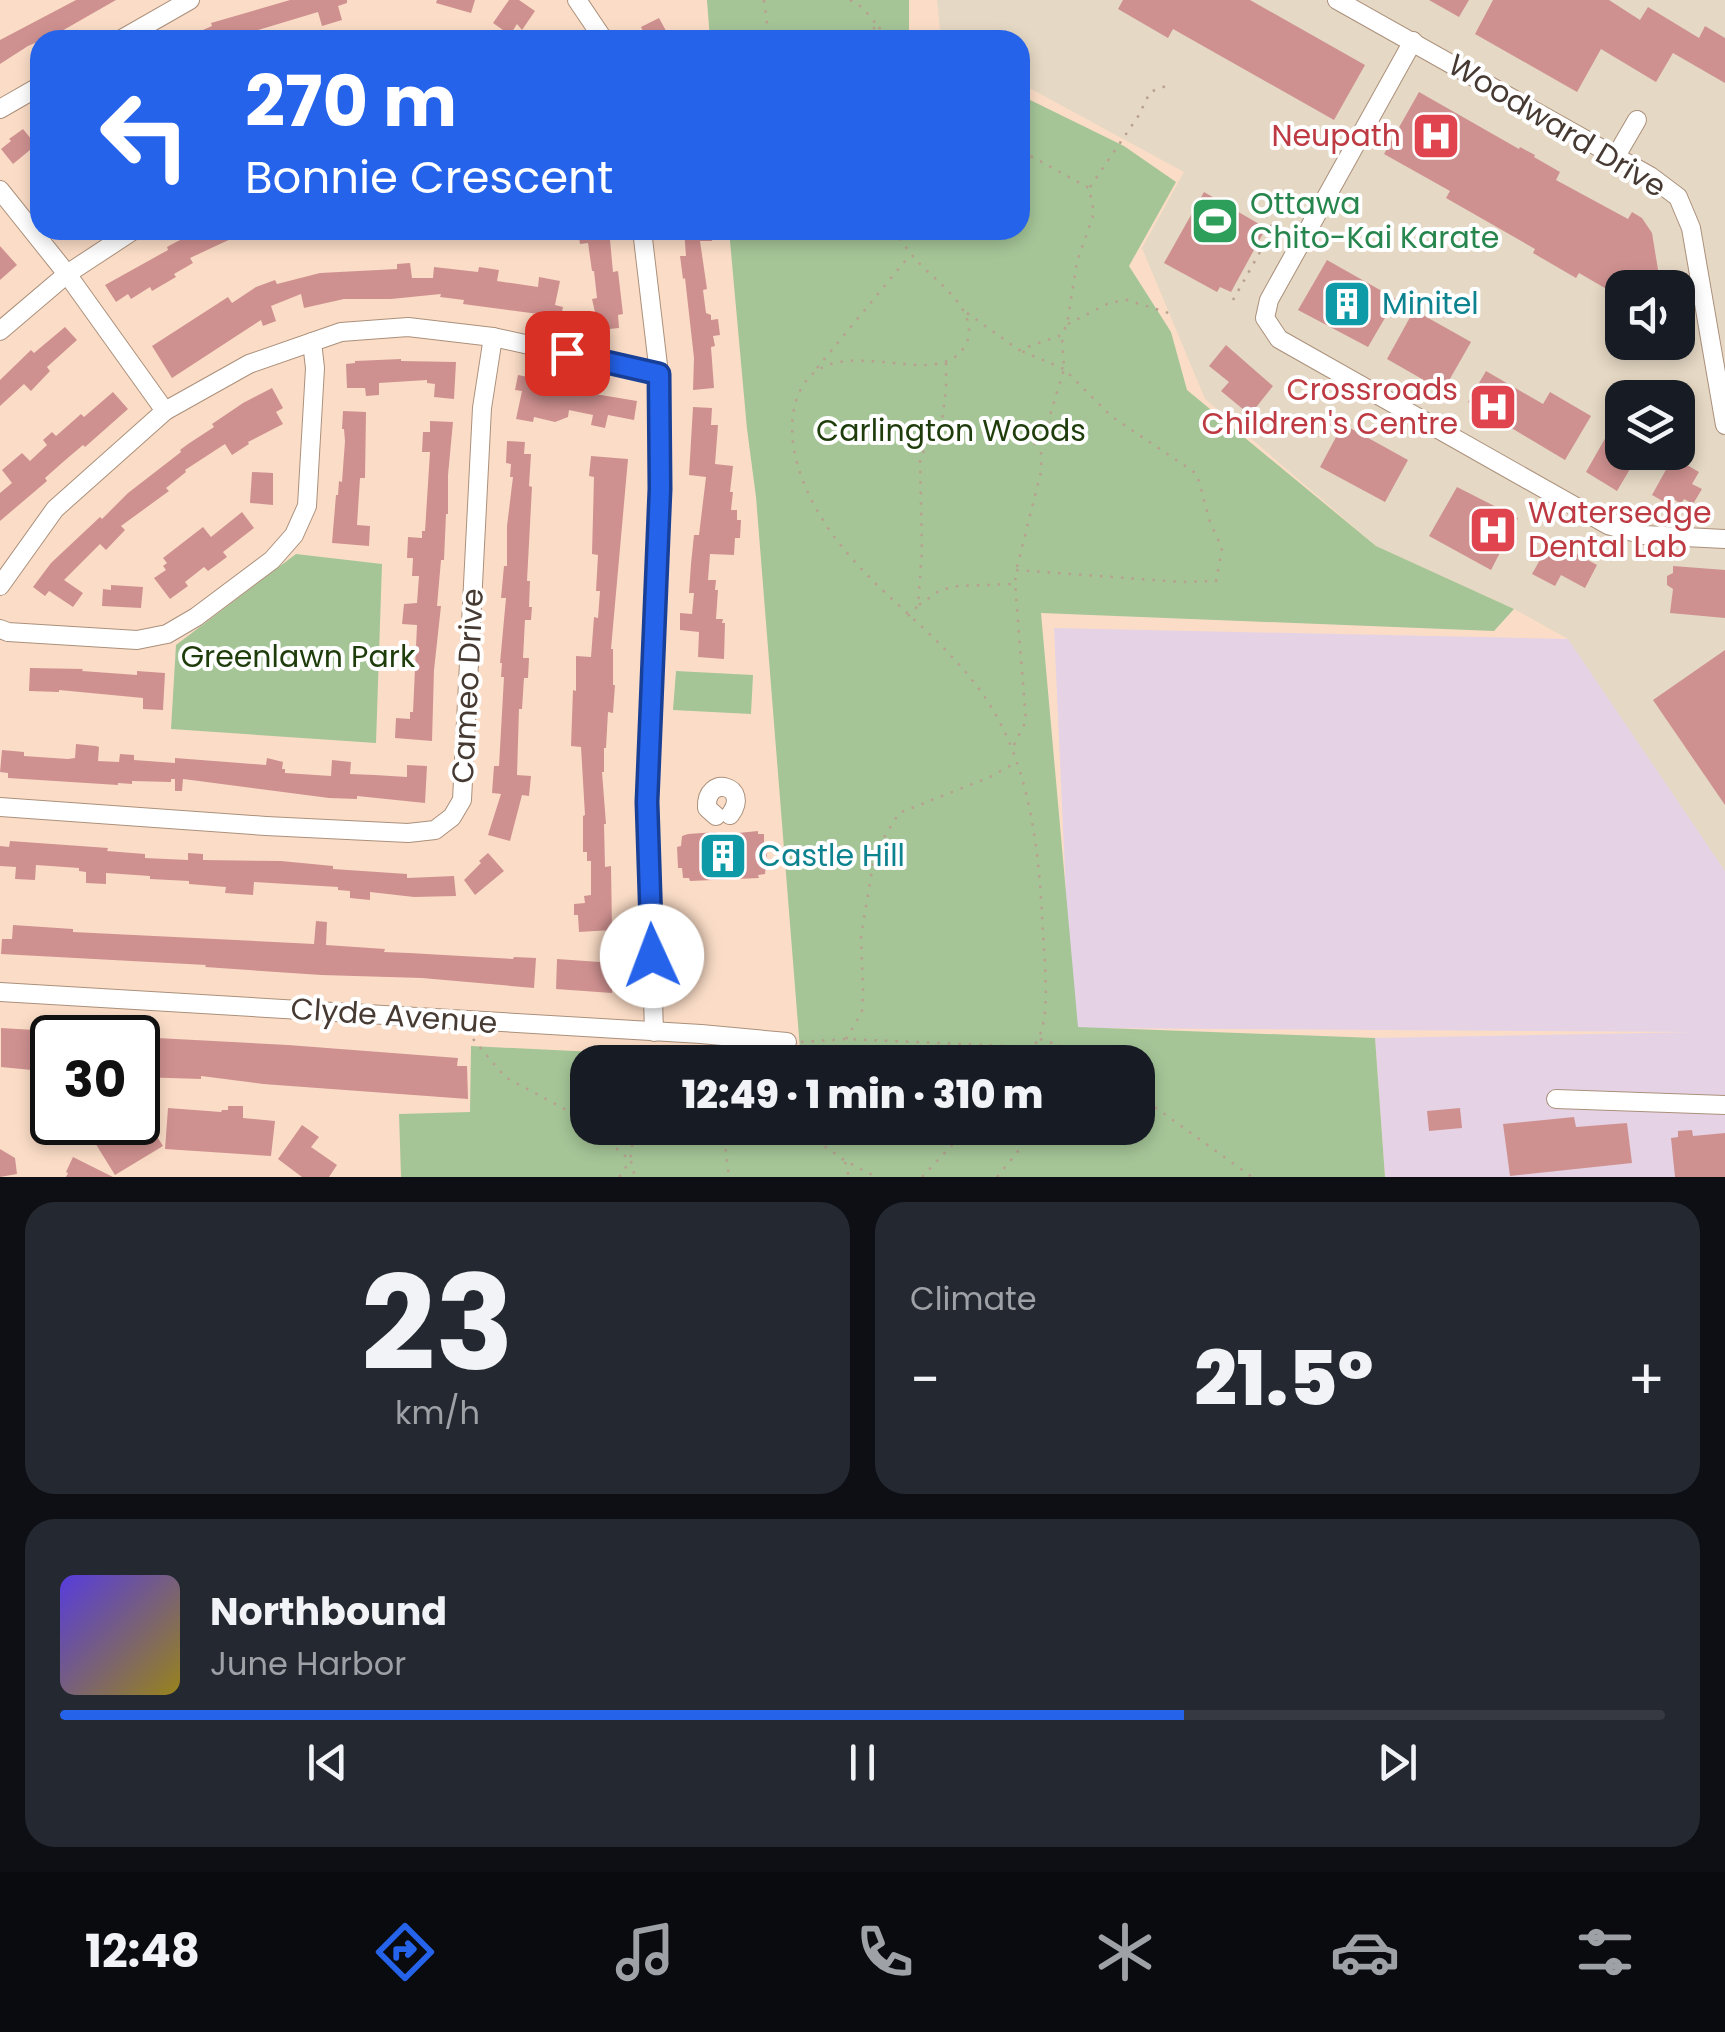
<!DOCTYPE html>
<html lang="en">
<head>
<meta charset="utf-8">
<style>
	:root { --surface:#171b24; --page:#242831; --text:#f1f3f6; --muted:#9ea1a6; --line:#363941; --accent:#2563eb }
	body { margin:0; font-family:Poppins,sans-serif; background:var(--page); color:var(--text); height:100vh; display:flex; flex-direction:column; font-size:38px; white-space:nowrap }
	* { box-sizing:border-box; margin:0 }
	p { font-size:32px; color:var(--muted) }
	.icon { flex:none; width:55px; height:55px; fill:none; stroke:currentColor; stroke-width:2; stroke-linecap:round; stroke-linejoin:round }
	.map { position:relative; height:1177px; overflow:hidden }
	.details { display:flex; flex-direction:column; gap:25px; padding:25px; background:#0d0f14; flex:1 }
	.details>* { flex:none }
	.banner { position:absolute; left:30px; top:30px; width:1000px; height:210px; border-radius:30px; box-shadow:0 5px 15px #0003; background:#2563eb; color:#fff; overflow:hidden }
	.tools { position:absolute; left:1605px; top:270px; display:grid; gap:20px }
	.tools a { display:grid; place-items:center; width:90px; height:90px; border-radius:20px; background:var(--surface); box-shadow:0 5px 15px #0003; font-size:50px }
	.speed { position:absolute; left:30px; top:1015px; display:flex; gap:20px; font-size:50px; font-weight:700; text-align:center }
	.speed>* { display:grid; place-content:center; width:130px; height:130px; border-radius:50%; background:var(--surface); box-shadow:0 5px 15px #0003; line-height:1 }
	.speed .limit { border:5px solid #111; border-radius:15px; background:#fff; color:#111 }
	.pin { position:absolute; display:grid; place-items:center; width:85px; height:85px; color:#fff; margin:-42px; border-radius:20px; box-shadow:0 5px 15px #0006 }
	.me { position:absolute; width:110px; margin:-55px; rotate:358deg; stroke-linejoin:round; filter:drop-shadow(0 0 8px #0008) }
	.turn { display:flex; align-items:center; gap:35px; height:210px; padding:0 50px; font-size:45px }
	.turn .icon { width:130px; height:130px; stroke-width:2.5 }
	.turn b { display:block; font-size:70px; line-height:85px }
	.big { font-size:75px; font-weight:800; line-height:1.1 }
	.details .card { flex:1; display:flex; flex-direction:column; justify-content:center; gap:15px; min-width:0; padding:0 35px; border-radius:30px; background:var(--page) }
	.details .dial { align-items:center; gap:0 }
	.dial b { font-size:130px; line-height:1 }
	.song { display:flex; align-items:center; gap:30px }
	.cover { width:120px; height:120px; border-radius:15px; background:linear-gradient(135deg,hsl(250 70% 55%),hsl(50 70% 35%)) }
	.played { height:10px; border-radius:5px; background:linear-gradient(90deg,var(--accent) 70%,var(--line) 70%) }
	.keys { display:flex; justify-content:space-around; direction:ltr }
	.heat { display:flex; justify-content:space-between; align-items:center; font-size:55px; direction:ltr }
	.details .tiles { flex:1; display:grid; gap:25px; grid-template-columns:1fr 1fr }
	.card:last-child { grid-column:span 2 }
	.trip { position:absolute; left:570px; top:1045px; width:585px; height:100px; border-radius:30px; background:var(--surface); box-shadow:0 5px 15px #0003; font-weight:800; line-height:100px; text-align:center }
	.tabs { display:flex; height:160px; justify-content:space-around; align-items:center; background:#090b0e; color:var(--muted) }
	.tabs .icon { width:70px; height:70px }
	.tabs .on { color:var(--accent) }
	.tabs b { font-size:45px; color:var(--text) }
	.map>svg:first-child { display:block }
</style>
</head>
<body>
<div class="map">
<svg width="1725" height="1177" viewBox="0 0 1725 1177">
	<rect width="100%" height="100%" fill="#fbddc7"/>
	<path fill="#e5d8c4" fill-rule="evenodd" d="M937,0H1725V871L1568,639L1514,609L1376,546L1205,399L1142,248L1184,172L1020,83V40H941ZM1622,288H1678V342H1622ZM1622,398H1678V452H1622Z"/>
	<polygon fill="#e5d3e5" points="1054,628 1568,639 1725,871 1725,1177 1385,1177 1375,1038 1694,1032 1072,1028"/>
	<g fill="#a5c597" fill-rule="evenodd">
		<polygon points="707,0 909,0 909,40 710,40"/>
		<path d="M1020,97H1024L1124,146L1176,182L1129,266L1171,332L1187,390L1376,546L1514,609L1494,631L1041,613L1078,1027L1375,1038L1385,1177H401L399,1114L470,1112L471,1046L801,1062L756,497L747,429L729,230H1020ZM588,1062H1138V1128H588Z"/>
		<polygon points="296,554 382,564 376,743 171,729 176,645"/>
		<polygon points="676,671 753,675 751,714 673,710"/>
	</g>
	<g fill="#cf9190">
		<polygon points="76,0 116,0 60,32 28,46 0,64 0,40"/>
		<polygon points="290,0 347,0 347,3 338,6 342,20 322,26 318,12 238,36 240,40 180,40 212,26 211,23"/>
		<polygon points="437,0 475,0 471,13 436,3"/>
		<polygon points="509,0 519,0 535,11 522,30 517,24 510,35 493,23"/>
		<polygon points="1123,0 1250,0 1365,65 1334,120 1173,29 1168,38 1118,9"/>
		<polygon points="1429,0 1469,0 1459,17"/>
		<polygon points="1493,0 1609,0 1640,20 1648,7 1699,38 1705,26 1725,38 1725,83 1673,53 1656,82 1601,49 1577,92 1475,34"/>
		<polygon points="659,18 671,40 647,40 641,27"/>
		<polygon points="1419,92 1519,149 1520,147 1535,155 1534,157 1560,172 1556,180 1628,219 1632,212 1642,218 1652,233 1661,288 1622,288 1622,298 1579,273 1576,278 1533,253 1535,249 1446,198 1450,191 1384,154"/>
		<polygon points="23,129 36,145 13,164 1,149 11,141 9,139"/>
		<polygon points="1204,192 1266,228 1231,292 1220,287 1217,292 1164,263"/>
		<polygon points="205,230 250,230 190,258 193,263 174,274 176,277 152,291 150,287 131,299 128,294 116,302 105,285 168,250 167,247 178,241"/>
		<polygon points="578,230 630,230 630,238 610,240 613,272 618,271 623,314 618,315 619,328 599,330 592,299 597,298 594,271 592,271 588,243 580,244"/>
		<polygon points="684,230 711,230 712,241 700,241 707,289 703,290 706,313 711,315 711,320 718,319 720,335 713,336 715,346 711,347 714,388 693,390 694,358 685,278 683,279 680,256 686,256"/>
		<polygon points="0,246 17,265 0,280"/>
		<polygon points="1327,260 1396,299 1368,347 1298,310"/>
		<polygon points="410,263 412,278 433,278 434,267 478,272 479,267 499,270 497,281 538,287 539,277 560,281 555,305 563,307 560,321 545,319 546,315 463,304 464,300 440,297 441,294 391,299 344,299 304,308 301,294 271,306 276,321 263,326 261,320 172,378 152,346 228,297 232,303 256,287 275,280 277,284 320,273 397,269 397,264"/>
		<polygon points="1414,310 1471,342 1443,391 1387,359"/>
		<polygon points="65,327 77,340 47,367 50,371 31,391 24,384 0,406 0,380 31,350 34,353"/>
		<polygon points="1226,345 1273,386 1250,415 1221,391 1229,382 1209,366"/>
		<polygon points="401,359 401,361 456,362 454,399 434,397 435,384 427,383 427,380 379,383 379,395 366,396 365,388 347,388 346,364 355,363 355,361"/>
		<polygon points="1486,371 1543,404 1550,392 1591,416 1565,460 1468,402"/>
		<polygon points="518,375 548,381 547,383 577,391 637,401 634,420 608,415 605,428 591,425 593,415 569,410 568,417 555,422 534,417 533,422 516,419 522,391 515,390"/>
		<polygon points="272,388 283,408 276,412 283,424 248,442 249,444 232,455 225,444 185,470 186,472 166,488 169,491 121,526 125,530 106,550 100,544 64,580 83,593 73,607 49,591 45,596 33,587 51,563 100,517 102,519 128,493 181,452 180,450 188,444 214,427 212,424 243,403"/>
		<polygon points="113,392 128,409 85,447 83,445 63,462 45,478 47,481 0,521 0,493 12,483 2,470 22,453 30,461 47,445 43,440 52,432 56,436 81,414 84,417"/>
		<polygon points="693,407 712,408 711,425 718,425 715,464 733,466 730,492 733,492 731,510 737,510 737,520 741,520 740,538 735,538 734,555 710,554 708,580 716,580 715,590 718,590 716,619 723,619 722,623 725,623 724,659 698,657 699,632 680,630 680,613 692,614 694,593 689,593 691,564 694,535 699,535 706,477 689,475"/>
		<polygon points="343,411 366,412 365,478 360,478 357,525 370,526 369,546 332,543 336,495 338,495 339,481 342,482 345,441 344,429 342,429"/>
		<polygon points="430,421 453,422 448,475 448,514 446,514 444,560 441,560 437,606 441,606 434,670 432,741 395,738 396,718 410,719 410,712 413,712 417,625 402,624 404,604 417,603 419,576 412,576 413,558 407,558 408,537 422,538 422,531 425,531 430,452 422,452 423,432 430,432"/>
		<polygon points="1615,421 1622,426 1622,452 1640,452 1617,491 1586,472"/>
		<polygon points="1343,424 1408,460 1385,502 1320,467"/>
		<polygon points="507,441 525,442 524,454 531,454 529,486 532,487 527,581 530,581 529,607 532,607 531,620 525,620 523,658 529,658 528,678 524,678 522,709 519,709 517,775 531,776 529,796 522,795 510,841 488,835 501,794 492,793 494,766 499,766 504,677 501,677 502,663 500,663 506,598 501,598 504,566 507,566 507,526 513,477 510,477 511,464 506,463"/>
		<polygon points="591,456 628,459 611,649 613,649 613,685 615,685 613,713 608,712 606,748 604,748 604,772 602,772 606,824 604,824 605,867 611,866 612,930 579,932 578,915 574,915 574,904 585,903 584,896 591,895 591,861 587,861 587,852 583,852 583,816 585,815 581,747 571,746 573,690 576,691 576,656 591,657 594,617 598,618 600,591 596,591 598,555 592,554 594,477 589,476"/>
		<polygon points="1673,457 1699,472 1692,484 1702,489 1693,504 1684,499 1681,504 1672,498 1668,504 1652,495"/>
		<polygon points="252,472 273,473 273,505 250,503"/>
		<polygon points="1457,487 1518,518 1491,570 1429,536"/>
		<polygon points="242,512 254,528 223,552 227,557 208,571 204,567 185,582 188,586 170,599 154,578 166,570 163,566 167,563 163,558 203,527 211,537"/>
		<polygon points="1551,540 1597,565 1585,588 1561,575 1555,586 1532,574"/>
		<polygon points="1673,566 1725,570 1725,618 1670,613 1673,589 1667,585 1667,576 1673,573"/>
		<polygon points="111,585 143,587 141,608 102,606 103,589 111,590"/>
		<polygon points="1725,650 1725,805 1653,700"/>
		<polygon points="30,668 83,669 82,671 137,675 137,671 165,673 163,710 143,709 143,698 59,690 59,692 29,691"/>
		<polygon points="76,744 96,746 99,747 98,761 119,762 120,754 134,755 134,760 175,763 175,758 266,765 267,758 283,762 282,769 285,769 285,773 331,776 332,760 351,762 350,774 375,775 407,777 407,765 427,766 425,803 357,796 357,799 329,798 191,780 183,779 182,791 175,791 175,779 171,779 171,782 132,781 132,784 118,783 118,785 8,778 8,773 0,772 2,750 24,752 24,756 68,759 75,758"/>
		<polygon points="758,831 758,834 764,834 764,843 768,844 765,874 758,875 759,878 690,881 689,878 683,878 682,868 678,868 677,847 681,846 682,836 688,834 716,832 718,835"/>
		<polygon points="10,841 108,848 107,851 145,854 145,858 188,860 188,853 203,854 203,860 281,861 333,866 333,869 407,874 407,878 454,876 456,896 414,897 370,892 370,900 350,898 350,891 338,890 338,887 254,882 253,895 225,893 226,887 189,884 189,881 150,879 150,876 106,873 106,884 86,883 86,872 79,871 79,868 36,865 35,880 15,879 16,867 0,866 0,846 9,847"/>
		<polygon points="488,853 504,871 475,895 464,880 481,863 479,861"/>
		<polygon points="316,921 327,922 326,945 385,949 384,952 409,953 513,959 514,957 536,958 534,988 422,978 321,975 205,967 206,965 1,954 2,939 12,939 13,925 73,929 73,932 314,944"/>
		<polygon points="557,959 614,963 612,993 556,989"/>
		<polygon points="1,1028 52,1031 52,1072 1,1067"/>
		<polygon points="138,1037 288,1045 458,1058 457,1066 467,1066 468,1099 263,1084 201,1076 201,1079 138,1077"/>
		<polygon points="228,1106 243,1106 243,1118 275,1121 271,1156 165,1149 168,1108 221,1112 222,1110 228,1110"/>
		<polygon points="1460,1108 1462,1128 1429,1131 1427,1111"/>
		<polygon points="1574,1117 1576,1127 1627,1123 1632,1163 1510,1176 1503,1124"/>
		<polygon points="146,1119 163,1146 115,1175 92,1138 112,1125 119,1135"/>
		<polygon points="302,1125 319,1137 311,1147 337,1165 329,1177 302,1177 278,1159"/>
		<polygon points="1692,1130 1693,1136 1725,1133 1725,1177 1675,1177 1671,1138 1678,1137 1678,1131"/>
		<polygon points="0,1149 15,1158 17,1174 0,1177"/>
		<polygon points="73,1157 113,1177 66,1177 68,1173 66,1172"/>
	</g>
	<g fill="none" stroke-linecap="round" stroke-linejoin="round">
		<g stroke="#ab907b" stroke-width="20">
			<g id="minor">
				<polyline points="577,0 604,40"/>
				<polyline points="1337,0 1650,176 1678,197 1691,228 1725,425"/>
				<polyline points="120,40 190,0"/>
				<polyline points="1413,41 1269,300 1265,318 1279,339 1608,525 1644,535 1725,539"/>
				<polyline points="0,109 40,86"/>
				<polyline points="1616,156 1637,120"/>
				<polyline points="0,190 67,274 165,411"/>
				<polyline points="642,230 659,374 660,489 647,802 654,1032"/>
				<polyline points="0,331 67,274 134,230"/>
				<polyline points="0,586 55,509 165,411 249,364 341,332 408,327 493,337 659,374"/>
				<polyline points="0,629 8,632 137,640 167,634 196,617 272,560 294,535 307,506 315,368 312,342"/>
				<polyline points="0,807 266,826 408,833 435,830 452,817 462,800 482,408 493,337"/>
				<path d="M716,816L707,808C705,773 752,786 730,815"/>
				<polyline points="0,992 701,1034 787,1042"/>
				<polyline points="1556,1099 1725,1105"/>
			</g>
		</g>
		<g stroke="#b7a08f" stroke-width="2.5" stroke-dasharray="2.5 8" stroke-linecap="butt">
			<polyline points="764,0 769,40"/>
			<polyline points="850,0 862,7 878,26 859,36 857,40"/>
			<polyline points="879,27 886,40"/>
			<polyline points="1090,187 1139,115 1150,92 1171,84"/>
			<path d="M893,230C900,240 908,250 916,260C931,276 951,290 963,310C969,321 972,334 965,346C936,395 834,326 801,389C788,414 791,444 799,470C832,568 918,609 976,685C1026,749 1038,836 1042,915C1043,944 1050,1002 1042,1028C1039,1040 1031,1052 1025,1062"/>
			<polyline points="1233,300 1273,229 1263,210"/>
			<polyline points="967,313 1019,350 1062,335 1067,324 1077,262 1094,213 1089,188 1025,153 1020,145"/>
			<polyline points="1068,324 1109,303 1127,300 1172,314"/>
			<polyline points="817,368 910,255"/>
			<polyline points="941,428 946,390 946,362"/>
			<polyline points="1017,567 1041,472 1041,445 1064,369 1062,336"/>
			<polyline points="919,605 940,590 958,586 1015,584"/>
			<polyline points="908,616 918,606 922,550 920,460 931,434 950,426 1041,445"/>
			<polyline points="1014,745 1026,721 1015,584 1016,570 1181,582 1216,581 1222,548 1210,522 1197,474 1111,416 1064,369 1019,350"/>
			<polyline points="473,1039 505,1077 572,1113 588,1124"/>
			<polyline points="846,1039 862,1012 863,989 861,936 875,852 899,813 990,777 1015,763"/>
			<polyline points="1040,1039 1105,1060 1107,1062"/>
			<polyline points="801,1042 846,1039 1032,1047"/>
			<polyline points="702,1050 707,1062"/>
			<polyline points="807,1062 814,1044"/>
			<polyline points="1138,1095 1252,1177"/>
			<polyline points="592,1128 630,1160 635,1128"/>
			<polyline points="723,1128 729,1177"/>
			<polyline points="799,1128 844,1160 876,1177"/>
			<polyline points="631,1161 635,1177"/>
			<polyline points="845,1162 849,1177"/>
			<polyline points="619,1177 630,1161"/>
			<polyline points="922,1177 968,1128"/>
			<polyline points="997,1177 1037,1128"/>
		</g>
		<use href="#minor" stroke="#fff" stroke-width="18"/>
	</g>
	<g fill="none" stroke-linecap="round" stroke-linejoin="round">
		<g stroke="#184099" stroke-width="25">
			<polyline id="route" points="567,353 659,374 660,489 647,802 652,956"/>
		</g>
		<use href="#route" stroke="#2563eb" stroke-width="18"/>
	</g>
	<defs>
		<g id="hospital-square" transform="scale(2.5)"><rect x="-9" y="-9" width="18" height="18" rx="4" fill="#e0444e" stroke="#fff"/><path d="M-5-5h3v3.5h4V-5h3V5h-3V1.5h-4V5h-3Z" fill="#fff"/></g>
		<g id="stadium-square" transform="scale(2.5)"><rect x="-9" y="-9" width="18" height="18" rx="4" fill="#2e9e5b" stroke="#fff"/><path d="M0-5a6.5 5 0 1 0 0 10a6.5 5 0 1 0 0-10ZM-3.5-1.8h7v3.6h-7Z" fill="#fff"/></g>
		<g id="building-square" transform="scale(2.5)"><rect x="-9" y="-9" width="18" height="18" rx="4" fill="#0f9aa8" stroke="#fff"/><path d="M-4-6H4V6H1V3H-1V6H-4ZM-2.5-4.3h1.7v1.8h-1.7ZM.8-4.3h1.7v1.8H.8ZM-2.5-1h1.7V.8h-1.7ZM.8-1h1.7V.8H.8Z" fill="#fff"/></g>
	</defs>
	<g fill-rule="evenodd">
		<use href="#hospital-square" x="1436" y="136"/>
		<use href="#stadium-square" x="1215" y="221"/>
		<use href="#building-square" x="1347" y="304"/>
		<use href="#hospital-square" x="1493" y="407"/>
		<use href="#hospital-square" x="1493" y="530"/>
		<use href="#building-square" x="723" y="856"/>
	</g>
	<g text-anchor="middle" stroke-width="8" stroke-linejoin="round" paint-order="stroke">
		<g font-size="30" fill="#463a32" stroke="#fff">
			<text transform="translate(1557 126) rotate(31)" y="10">Woodward Drive</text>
			<text transform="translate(468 686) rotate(-87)" y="10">Cameo Drive</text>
			<text transform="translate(394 1016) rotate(4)" y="10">Clyde Avenue</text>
		</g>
		<g font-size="30" fill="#be3a42" stroke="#fff" text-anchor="end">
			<text x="1401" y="146">Neupath</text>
			<text x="1458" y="400">Crossroads<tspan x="1458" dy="34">Children's Centre</tspan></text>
			<text x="1528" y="523" text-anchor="start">Watersedge<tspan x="1528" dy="34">Dental Lab</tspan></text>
		</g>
		<g font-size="30" fill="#27864d" stroke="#fff" text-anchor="start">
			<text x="1250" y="214">Ottawa<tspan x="1250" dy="34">Chito-Kai Karate</tspan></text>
		</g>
		<g font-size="30" fill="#0d838f" stroke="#fff" text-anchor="start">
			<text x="1382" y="314">Minitel</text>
			<text x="758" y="866">Castle Hill</text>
		</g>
		<g font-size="30" fill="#1e3d0b" stroke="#fff">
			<text x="951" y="441">Carlington Woods</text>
			<text x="298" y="667">Greenlawn Park</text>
		</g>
	</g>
</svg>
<div class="tools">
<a><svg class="icon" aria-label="sound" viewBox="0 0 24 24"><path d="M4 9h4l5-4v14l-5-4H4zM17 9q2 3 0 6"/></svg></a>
<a><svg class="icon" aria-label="layers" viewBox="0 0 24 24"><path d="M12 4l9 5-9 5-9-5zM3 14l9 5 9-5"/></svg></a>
</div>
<div class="speed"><div class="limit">30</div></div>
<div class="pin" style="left:567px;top:353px;background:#d93025"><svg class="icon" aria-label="arrive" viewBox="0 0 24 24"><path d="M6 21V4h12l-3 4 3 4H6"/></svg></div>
<svg class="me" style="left:652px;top:956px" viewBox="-20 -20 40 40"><circle r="19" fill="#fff"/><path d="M0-13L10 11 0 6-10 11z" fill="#2563eb"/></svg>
<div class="trip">12:49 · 1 min · 310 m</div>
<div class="banner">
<div class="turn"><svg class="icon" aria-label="left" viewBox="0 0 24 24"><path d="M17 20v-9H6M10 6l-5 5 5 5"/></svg><div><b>270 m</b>Bonnie Crescent</div></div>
</div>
</div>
<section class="details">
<div class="tiles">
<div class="card dial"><b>23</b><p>km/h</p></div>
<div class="card"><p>Climate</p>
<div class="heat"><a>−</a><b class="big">21.5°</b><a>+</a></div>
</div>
<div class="card">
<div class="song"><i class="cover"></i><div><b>Northbound</b><p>June Harbor</p></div></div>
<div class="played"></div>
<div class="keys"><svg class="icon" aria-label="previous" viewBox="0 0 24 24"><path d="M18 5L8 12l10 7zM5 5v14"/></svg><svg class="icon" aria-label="pause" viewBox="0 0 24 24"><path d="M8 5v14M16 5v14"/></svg><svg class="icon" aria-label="next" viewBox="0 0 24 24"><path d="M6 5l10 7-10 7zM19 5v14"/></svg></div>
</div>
</div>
</section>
<nav class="tabs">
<b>12:48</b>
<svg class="icon on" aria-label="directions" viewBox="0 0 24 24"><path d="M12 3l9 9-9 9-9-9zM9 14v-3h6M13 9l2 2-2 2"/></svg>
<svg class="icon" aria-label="music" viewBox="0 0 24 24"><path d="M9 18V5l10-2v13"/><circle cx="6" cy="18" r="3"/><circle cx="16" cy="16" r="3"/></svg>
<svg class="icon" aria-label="phone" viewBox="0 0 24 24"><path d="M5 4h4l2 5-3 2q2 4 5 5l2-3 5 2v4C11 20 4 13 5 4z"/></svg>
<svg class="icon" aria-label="climate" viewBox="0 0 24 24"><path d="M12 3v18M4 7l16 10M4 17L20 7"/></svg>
<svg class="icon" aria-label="car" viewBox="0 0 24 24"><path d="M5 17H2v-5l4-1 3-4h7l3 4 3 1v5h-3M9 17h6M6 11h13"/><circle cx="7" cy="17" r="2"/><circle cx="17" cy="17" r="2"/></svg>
<svg class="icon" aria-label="filters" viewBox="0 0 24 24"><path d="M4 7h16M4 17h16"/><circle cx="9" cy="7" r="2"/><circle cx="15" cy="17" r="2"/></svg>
</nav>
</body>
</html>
